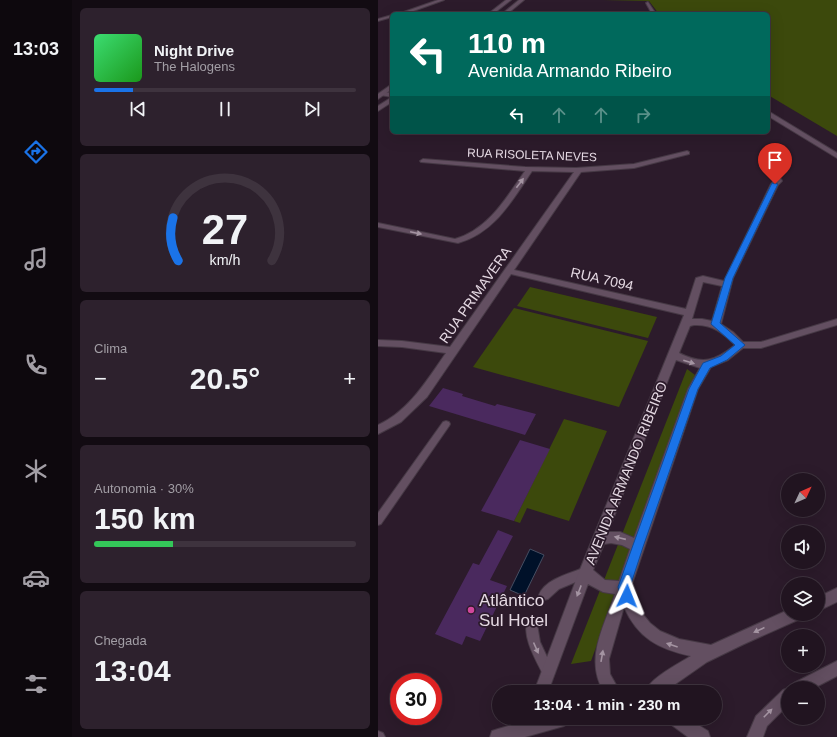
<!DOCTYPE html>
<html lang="pt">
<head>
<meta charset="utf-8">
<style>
	:root { --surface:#211420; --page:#2d212d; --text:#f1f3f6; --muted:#a29ea5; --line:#3e333e; --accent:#1a73e8 }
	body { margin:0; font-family:Helvetica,sans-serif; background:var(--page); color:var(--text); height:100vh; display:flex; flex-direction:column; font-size:15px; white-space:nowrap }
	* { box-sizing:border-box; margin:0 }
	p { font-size:13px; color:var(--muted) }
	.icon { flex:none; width:22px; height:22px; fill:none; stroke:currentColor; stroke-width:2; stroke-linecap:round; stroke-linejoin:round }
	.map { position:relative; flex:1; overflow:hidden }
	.details { display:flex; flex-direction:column; gap:8px; padding:8px; background:#120b12; width:306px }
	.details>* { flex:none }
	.guide { position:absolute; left:12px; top:12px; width:380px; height:122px; border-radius:6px; box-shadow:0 4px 16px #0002,0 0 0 1px var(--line); background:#00695c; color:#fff; overflow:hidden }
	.needle { width:26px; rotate:46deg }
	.buttons { position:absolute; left:403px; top:473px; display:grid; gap:8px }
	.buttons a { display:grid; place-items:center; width:44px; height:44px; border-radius:50%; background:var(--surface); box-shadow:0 4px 16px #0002,0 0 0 1px var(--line); font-size:20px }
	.speed { position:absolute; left:12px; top:673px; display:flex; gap:8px; font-size:20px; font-weight:700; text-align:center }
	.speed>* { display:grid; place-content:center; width:52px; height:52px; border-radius:50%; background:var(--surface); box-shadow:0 4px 16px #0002,0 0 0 1px var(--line); line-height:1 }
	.speed .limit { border:6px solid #d22; background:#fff; color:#111 }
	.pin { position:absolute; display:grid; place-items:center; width:34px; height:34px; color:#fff; margin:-41px -17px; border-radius:50% 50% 50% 0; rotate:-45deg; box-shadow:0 0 4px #0007 }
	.pin .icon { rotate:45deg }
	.me { position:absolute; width:44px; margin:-22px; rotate:2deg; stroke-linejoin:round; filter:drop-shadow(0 0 3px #0008) }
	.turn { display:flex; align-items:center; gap:14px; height:84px; padding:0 12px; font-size:18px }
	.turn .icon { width:52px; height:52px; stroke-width:2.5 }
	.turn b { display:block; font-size:28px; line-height:34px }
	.lanes { display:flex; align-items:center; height:38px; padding:0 12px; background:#0003; justify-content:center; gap:20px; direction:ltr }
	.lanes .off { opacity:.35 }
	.big { font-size:30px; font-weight:600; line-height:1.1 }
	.details .card { flex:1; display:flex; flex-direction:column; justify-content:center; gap:6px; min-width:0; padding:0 14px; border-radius:6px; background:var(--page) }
	.details .dial { align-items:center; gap:0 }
	.dial svg { height:104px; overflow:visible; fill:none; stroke:var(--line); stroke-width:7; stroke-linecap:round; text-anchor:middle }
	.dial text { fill:var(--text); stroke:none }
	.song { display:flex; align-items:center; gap:12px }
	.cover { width:48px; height:48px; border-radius:6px; background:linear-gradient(135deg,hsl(140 70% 55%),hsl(120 70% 35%)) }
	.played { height:4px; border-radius:2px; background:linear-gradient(90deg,var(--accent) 15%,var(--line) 15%) }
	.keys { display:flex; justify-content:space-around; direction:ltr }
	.heat { display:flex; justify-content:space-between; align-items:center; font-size:22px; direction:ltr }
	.charge { height:6px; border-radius:3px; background:linear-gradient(90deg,#34c759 30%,var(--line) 0) }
	.trip { position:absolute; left:114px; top:685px; width:230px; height:40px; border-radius:20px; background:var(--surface); box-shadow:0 4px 16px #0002,0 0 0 1px var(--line); font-weight:600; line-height:40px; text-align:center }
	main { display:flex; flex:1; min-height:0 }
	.dock { display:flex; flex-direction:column; width:72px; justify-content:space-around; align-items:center; background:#0d080d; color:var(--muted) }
	.dock .icon { width:28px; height:28px }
	.dock .on { color:var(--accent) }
	.dock b { font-size:18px; color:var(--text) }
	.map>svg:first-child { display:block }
</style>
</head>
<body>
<main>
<nav class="dock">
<b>13:03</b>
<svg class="icon on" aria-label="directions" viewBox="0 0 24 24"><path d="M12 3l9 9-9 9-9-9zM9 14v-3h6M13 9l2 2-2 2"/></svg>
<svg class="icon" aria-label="music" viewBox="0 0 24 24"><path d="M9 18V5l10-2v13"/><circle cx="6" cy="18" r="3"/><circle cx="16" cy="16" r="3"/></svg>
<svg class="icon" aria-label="phone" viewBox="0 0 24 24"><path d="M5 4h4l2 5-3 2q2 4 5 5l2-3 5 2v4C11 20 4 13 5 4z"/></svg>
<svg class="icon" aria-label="climate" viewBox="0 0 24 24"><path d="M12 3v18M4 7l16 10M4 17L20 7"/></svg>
<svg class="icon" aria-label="car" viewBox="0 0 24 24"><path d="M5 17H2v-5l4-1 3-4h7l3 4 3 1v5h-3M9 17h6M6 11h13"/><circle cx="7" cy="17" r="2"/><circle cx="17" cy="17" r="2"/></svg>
<svg class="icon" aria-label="filters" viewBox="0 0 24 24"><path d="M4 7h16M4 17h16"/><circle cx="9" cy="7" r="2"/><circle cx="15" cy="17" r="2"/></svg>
</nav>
<section class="details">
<div class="card">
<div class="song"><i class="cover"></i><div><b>Night Drive</b><p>The Halogens</p></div></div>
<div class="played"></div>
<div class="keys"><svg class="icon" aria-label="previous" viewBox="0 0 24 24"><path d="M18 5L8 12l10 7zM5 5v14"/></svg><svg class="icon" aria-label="pause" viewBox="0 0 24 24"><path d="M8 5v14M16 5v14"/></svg><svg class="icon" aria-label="next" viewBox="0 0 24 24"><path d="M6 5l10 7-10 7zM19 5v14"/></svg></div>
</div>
<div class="card dial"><svg viewBox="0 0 100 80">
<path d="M14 69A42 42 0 1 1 86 69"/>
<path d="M14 69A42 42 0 0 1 10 36" stroke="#1a73e8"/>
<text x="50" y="56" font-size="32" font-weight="700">27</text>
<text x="50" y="72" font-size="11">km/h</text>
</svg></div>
<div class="card"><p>Clima</p>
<div class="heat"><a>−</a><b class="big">20.5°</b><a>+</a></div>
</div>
<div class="card"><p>Autonomia · 30%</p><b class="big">150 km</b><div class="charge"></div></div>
<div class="card"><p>Chegada</p><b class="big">13:04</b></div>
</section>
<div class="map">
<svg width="459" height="737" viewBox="0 0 459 737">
	<rect width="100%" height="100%" fill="#2c1b2b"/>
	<g fill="#3c490c">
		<polygon points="225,0 459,0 459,136 390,95 390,14 281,14 271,1"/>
		<polygon points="152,287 279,317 270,338 139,306"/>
		<polygon points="136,308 270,341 241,407 95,367"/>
		<polygon points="309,369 317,375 213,661 193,664"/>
		<polygon points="186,419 229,431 191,521 149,508 142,523 136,521"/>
	</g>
	<polygon fill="#001129" stroke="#454d61" points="152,549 166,555 146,596 132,590"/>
	<g fill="#4a295e">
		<polygon points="65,388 85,394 84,396 117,406 119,404 158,414 147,435 51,406"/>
		<polygon points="142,440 172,449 136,521 103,511"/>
		<polygon points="120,530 135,536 112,580 129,586 102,641 88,636 84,645 57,634 95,563 101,565"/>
	</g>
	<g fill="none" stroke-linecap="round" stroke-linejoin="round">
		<g stroke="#463945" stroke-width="2">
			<g id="lane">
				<polygon points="68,421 71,422 72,424 71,426 3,524 0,525 0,513 65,422"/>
				<path d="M208,567L212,568L213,572L212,576L181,589L170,599L166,600L162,599L161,595C167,579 193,573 208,567Z"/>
				<path d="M154,616L158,618L162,642L176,672L174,676L170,678L166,676C158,660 143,636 150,618Z"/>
				<polygon points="0,731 5,733 7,737 0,737"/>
			</g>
		</g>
		<g stroke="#463945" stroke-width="2">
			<g id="street">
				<polygon points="60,0 66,0 27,14 20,14"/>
				<polygon points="270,2 278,14 274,14 268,3"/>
				<polygon points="14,15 14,17 0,21 0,19"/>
				<polygon points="4,92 14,93 14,97 2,95 1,94"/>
				<polygon points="390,111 459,153 459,158 390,116"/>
				<path d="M309,151L311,152V154L256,168L203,172L136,270L308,309L318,278L325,276L346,281L393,184L397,179H403L404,181L400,185L355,278L343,324L355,332L365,342H383L459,319V325L383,348H365L350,360L333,367L320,389L253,587L263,612L272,623L282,631L301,639L333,645L410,610V614H424L422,619L366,644L329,662L286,692H267C272,678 300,664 313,656C280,649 260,638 246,607L231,659L232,674L242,692H226C206,659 226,627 237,594L225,592L210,584L170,692H156L201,572L306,315L133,274L49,397L23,422L0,434V425C31,411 49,380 68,353L24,347L0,346V340L24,341L72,347L196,172L154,171C134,201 116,233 80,243L0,227V223L77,239C111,229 128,198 147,171L43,162L42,161L45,159L147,167L198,168L256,164ZM325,282L344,286L334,321L324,319H314ZM316,325C334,324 345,333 357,345C337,361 325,365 301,353L312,326ZM298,360L322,368L310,389L256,538L242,532H230ZM233,543L244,545L252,549L241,581L227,580L215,570L226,544Z"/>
				<polygon points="459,588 459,602 440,611 440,597"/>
				<polygon points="459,661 459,676 436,688 414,688 416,683"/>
				<polygon points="410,688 410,705 389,726 385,737 369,737 378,716 405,690"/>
			</g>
		</g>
		<g stroke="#463945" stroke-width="2">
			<g id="secondary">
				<polygon points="128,0 133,0 115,14 110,14"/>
				<polygon points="141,0 146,0 129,14 124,14"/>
				<polygon points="14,84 14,89 0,99 0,94"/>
				<polygon points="14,97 14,102 0,111 0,106"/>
				<polygon points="159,718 194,718 191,723 186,726 147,737 112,737 114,731 120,729"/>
				<polygon points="288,718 309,718 330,731 332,737 310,737 291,723"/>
			</g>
		</g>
		<use href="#lane" fill="#634f61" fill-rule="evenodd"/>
		<use href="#street" fill="#634f61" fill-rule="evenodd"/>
		<use href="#secondary" fill="#634f61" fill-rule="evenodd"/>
	</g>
	<defs><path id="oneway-solid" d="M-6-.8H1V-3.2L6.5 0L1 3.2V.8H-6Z"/></defs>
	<g fill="#a494a2">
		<use href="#oneway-solid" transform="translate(142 183) rotate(-53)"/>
		<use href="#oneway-solid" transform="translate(38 233) rotate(12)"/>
		<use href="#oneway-solid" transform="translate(311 362) rotate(18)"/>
		<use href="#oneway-solid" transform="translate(242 538) rotate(-167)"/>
		<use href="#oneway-solid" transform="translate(201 591) rotate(111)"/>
		<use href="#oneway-solid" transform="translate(381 630) rotate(156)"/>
		<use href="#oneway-solid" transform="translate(294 645) rotate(-161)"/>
		<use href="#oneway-solid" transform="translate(158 648) rotate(66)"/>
		<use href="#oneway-solid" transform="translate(224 656) rotate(-80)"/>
		<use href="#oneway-solid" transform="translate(390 713) rotate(-45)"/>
	</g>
	<polygon fill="#1a73e8" stroke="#114b97" points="394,183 400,184 355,278 342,323 367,345 349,360 332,368 320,389 265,547 252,587 255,596 253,601 249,602 244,601 240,587 311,389 325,363 343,356 357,345 333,324 347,278"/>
	<circle fill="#d1479c" stroke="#2c1b2b" stroke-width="1.5" cx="93" cy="610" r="4"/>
	<g text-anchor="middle" stroke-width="3.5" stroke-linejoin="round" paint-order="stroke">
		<g font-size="12" fill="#e5d9e3" stroke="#2c1b2b">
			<text transform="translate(154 155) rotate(2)" y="4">RUA RISOLETA NEVES</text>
		</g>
		<g font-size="14" fill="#e5d9e3" stroke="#2c1b2b">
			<text transform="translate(224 279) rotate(13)" y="5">RUA 7094</text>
			<text transform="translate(97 295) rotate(-55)" y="5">RUA PRIMAVERA</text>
			<text transform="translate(248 473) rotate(-68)" y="5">AVENIDA ARMANDO RIBEIRO</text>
		</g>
		<g font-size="17" fill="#e5d9e3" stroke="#2c1b2b" text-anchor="start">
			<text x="101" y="606">Atlântico<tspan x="101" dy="20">Sul Hotel</tspan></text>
		</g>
	</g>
</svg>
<div class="buttons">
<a><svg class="needle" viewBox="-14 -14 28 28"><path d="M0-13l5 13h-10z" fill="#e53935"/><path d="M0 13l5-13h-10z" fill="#a29ea5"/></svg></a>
<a><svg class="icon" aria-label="sound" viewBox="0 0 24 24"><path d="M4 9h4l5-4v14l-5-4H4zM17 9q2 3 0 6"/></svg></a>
<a><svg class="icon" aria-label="layers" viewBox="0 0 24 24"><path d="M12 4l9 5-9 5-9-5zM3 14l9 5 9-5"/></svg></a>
<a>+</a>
<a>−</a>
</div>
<div class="speed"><div class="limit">30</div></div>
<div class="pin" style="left:397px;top:184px;background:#d93025"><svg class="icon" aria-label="arrive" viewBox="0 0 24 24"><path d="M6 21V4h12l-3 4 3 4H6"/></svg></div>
<svg class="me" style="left:249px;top:596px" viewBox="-20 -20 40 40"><path d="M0-17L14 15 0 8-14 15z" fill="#1a73e8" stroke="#fff" stroke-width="4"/></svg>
<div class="trip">13:04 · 1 min · 230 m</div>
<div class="guide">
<div class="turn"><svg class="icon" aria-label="left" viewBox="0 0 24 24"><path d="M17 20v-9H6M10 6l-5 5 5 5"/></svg><div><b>110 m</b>Avenida Armando Ribeiro</div></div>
<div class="lanes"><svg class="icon" aria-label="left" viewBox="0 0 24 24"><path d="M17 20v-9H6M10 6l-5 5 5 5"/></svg><svg class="icon off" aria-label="ahead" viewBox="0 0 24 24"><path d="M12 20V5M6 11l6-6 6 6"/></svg><svg class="icon off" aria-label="ahead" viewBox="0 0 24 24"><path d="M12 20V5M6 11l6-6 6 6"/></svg><svg class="icon off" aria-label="right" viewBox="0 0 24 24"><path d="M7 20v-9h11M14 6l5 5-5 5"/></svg></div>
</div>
</div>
</main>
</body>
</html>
